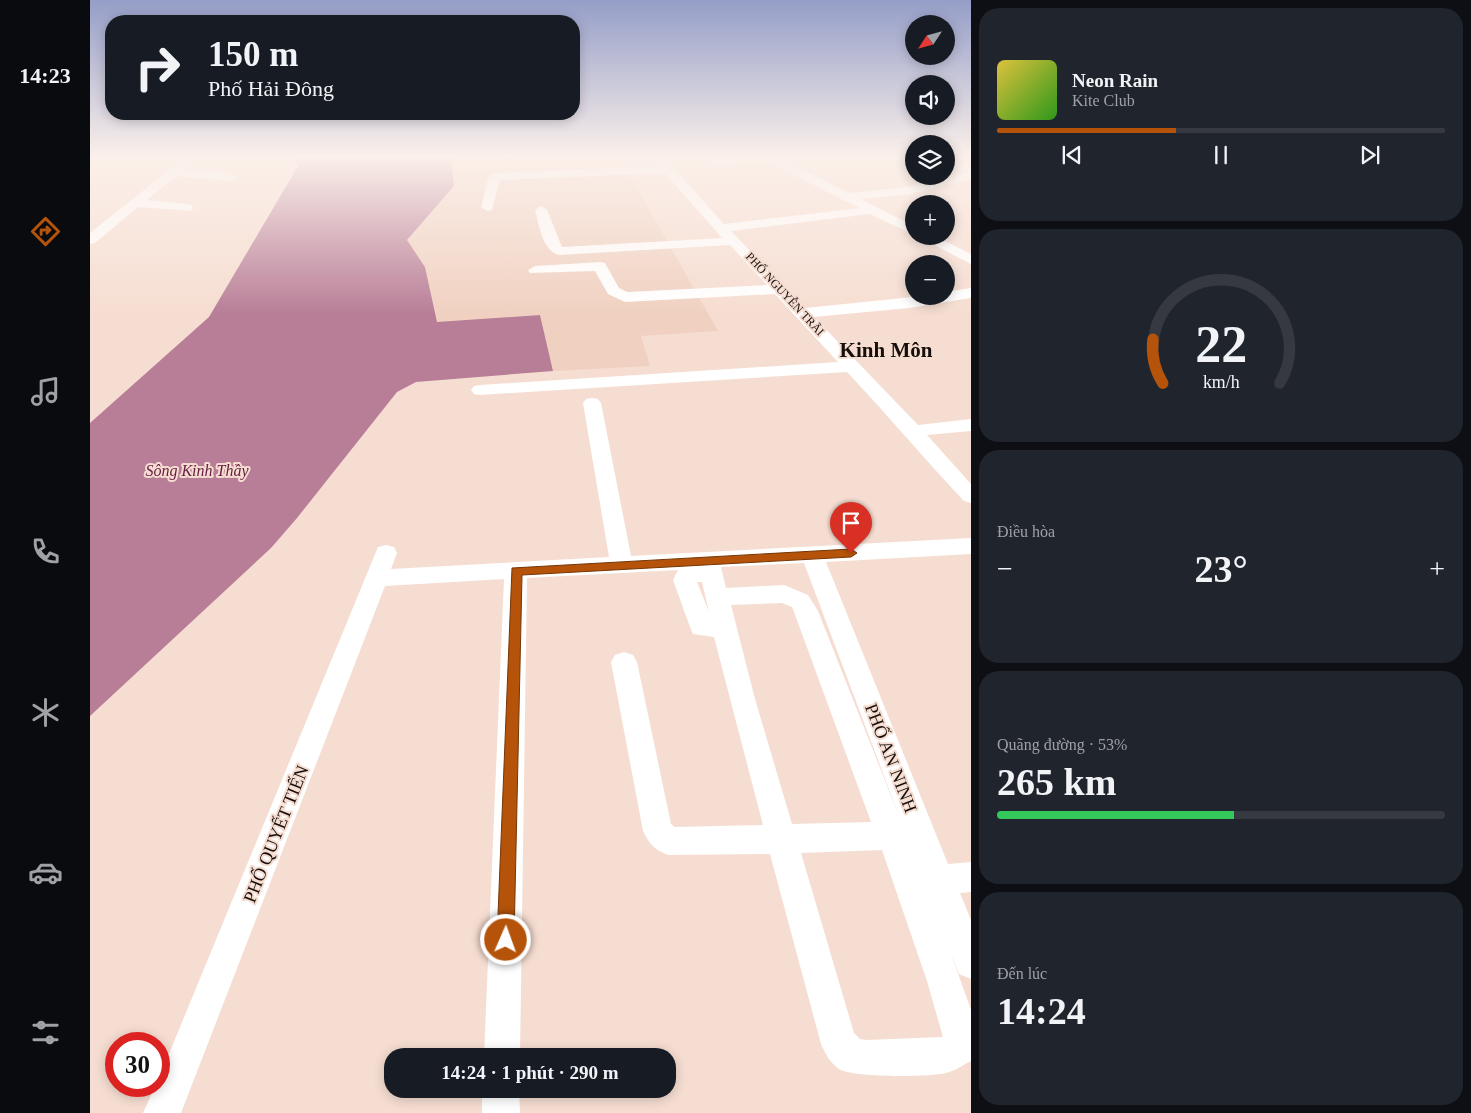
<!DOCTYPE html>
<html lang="vi">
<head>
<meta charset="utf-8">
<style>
	:root { --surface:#171b24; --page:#20242c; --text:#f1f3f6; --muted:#9ea1a6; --line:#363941; --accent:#b45309 }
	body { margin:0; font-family:Georgia,serif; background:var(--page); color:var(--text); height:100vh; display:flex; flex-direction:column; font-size:19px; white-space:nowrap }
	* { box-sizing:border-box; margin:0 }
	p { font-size:16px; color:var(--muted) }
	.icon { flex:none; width:28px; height:28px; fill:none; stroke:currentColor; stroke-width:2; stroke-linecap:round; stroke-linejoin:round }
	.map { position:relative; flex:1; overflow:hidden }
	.sheet { display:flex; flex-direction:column; gap:8px; padding:8px; background:#0d0f14; width:500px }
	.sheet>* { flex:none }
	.guide { position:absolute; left:15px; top:15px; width:475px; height:105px; border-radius:20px; box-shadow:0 2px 12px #0003; background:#171b24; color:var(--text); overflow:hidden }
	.needle { width:32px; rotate:234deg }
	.tools { position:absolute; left:815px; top:15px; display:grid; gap:10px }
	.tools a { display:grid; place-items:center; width:50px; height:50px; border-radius:50%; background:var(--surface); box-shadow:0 2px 12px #0003; font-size:25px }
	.speed { position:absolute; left:15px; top:1032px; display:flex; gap:10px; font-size:25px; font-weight:700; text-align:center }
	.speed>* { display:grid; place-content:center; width:65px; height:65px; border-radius:50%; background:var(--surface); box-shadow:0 2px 12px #0003; line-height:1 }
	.speed .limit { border:8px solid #d22; background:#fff; color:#111 }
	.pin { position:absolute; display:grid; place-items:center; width:42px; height:42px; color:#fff; margin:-51px -21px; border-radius:50% 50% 50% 0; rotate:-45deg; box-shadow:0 0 5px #0007 }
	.pin .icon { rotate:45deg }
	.me { position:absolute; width:55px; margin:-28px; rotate:2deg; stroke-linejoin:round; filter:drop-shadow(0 0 4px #0008) }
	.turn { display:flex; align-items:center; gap:18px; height:105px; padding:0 20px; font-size:22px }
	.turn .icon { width:65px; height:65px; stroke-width:2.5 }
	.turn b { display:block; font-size:35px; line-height:42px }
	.big { font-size:38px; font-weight:700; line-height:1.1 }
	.sheet .tile { flex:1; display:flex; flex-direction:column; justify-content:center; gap:8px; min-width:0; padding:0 18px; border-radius:20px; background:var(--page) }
	.sheet .dial { align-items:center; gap:0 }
	.dial svg { height:130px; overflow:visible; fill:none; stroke:var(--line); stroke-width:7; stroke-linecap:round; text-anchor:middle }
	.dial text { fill:var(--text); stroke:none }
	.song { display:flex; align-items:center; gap:15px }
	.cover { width:60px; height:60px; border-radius:8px; background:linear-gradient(135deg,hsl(50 70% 55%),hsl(110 70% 35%)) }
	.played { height:5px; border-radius:2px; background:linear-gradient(90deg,var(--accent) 40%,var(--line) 40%) }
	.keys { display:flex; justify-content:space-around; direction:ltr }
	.heat { display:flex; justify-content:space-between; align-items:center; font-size:28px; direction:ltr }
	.charge { height:8px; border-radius:4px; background:linear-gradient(90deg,#34c759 53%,var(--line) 0) }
	.trip { position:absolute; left:294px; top:1048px; width:292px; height:50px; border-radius:20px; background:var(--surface); box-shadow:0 2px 12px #0003; font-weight:700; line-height:50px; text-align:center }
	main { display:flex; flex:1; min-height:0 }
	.tab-bar { display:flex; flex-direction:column; width:90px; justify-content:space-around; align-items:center; background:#090b0e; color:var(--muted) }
	.tab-bar .icon { width:35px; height:35px }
	.tab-bar .active { color:var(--accent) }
	.tab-bar b { font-size:22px; color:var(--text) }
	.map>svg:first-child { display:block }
</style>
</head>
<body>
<main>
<nav class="tab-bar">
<b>14:23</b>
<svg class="icon active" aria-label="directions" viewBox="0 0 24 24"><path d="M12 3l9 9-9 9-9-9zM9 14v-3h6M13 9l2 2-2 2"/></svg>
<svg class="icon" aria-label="music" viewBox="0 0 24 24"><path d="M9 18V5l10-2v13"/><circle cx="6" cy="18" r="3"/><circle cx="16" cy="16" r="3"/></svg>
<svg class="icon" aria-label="phone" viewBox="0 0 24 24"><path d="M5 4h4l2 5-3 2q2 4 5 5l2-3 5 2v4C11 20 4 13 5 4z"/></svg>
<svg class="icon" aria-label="climate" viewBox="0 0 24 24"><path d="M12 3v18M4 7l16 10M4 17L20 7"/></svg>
<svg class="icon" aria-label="car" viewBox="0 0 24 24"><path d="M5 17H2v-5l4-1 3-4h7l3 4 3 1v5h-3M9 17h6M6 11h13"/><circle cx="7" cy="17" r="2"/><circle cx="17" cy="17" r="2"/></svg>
<svg class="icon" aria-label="filters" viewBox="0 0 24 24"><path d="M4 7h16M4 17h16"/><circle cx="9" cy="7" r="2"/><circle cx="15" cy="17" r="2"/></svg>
</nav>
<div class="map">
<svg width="881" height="1113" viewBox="0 0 881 1113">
	<rect width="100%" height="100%" fill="#f6ddd1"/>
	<polygon fill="#f0d1c1" points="361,158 530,158 628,331 551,336 560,366 463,371 450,315 347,323 335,267 317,240 364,186"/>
	<polygon fill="#b87e97" points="203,158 361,158 364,186 317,240 335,267 347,322 450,315 463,371 326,382 307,392 207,518 181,548 0,716 0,423 119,317 208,166"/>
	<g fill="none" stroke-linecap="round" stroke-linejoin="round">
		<g fill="#fff" fill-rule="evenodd">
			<polygon points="94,158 107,158 94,169 141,173 147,177 141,181 86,176 57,200 97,204 102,205 103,208 102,211 48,207 5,243 0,244 0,233"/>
			<path d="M563,158H575L634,224L769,208L677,161L620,166L618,164L624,160L689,158L759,193L816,187L875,173L856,161V158H867L881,166V179L816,195L771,199L824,226V235L780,214L641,231L715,308L832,296H856V292L881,288V298L819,308L724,317L828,425L881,419V431L837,435L881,484V503L874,501C834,459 797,414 757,372L390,395L384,394L381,390L384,386L390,385L748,362L685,294L535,302L518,294L505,271L440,273L438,270L445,266L510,262L515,263L529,288L537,292L677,285L640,245L469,255C452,251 449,224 445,210L451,206L457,210L472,247L632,238L575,173L410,180L402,210L397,211L391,207L398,178L404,173L569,166Z"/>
			<polygon points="827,236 845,236 881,254 881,264"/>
			<path d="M502,398L508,399L511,403L541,556L881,538V554L736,562L858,864L881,862V892L870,893L881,920V979L869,974L860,951L881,1010V1061C873,1065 865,1071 856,1073C839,1077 763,1078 749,1069C740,1063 735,1053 731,1044L680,854L578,855C565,850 559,844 553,831L521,662L525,655L534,652L543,655L547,662L581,824L585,827L673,825L624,637L603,634L600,627L583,580L588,570L437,578L430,1056H394L414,579L295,586L91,1113H53L65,1086H69V1078L288,547L296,545L304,547L307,553L301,569L519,557L493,403L496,399ZM714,563L811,821L728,611L718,595L694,585L636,588L631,567ZM607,582H612L619,612ZM692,603L702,607L704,612L781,822L702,824L665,699L641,605ZM792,850L837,981L853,1037L776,1040L770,1039L764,1033L711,853Z"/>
			<polygon points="392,1089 429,1089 430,1113 392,1113"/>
		</g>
	</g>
	<linearGradient id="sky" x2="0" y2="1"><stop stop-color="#959ec8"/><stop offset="0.5" stop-color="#fbf0ea"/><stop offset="1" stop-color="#fbf0ea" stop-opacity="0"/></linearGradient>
	<rect width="881" height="314" fill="url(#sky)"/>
	<polygon fill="#b45309" stroke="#753606" points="761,549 767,553 761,557 432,575 424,940 421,946 416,948 410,946 407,940 422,568"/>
	<g text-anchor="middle" stroke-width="4" stroke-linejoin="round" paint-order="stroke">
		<g font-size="12" fill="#160e0a" stroke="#f6ddd1">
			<text transform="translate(695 294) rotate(47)" y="4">PHỐ NGUYỄN TRÃI</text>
		</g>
		<g font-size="16" font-style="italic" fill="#641e41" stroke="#f6ddd1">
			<text x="107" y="476">Sông Kinh Thầy</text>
		</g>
		<g font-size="18" fill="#160e0a" stroke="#f6ddd1">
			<text transform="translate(801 758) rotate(69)" y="6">PHỐ AN NINH</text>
			<text transform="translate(186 834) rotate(-68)" y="6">PHỐ QUYẾT TIẾN</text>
		</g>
		<g font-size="21" font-weight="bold" fill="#160e0a" stroke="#f6ddd1">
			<text x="796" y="357">Kinh Môn</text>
		</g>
	</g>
</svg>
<div class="tools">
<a><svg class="needle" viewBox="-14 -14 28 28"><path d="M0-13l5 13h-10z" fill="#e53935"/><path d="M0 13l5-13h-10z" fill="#9ea1a6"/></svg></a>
<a><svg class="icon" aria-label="sound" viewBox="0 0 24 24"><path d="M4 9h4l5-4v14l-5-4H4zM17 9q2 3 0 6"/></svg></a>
<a><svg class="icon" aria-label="layers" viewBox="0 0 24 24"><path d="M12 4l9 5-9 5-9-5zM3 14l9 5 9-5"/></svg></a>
<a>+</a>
<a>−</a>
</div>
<div class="speed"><div class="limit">30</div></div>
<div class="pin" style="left:761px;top:553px;background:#d93025"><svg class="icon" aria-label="arrive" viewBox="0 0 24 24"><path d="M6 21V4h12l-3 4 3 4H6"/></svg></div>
<svg class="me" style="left:416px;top:940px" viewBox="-20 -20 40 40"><circle r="17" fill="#b45309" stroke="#fff" stroke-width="3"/><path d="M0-11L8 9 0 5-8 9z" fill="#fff"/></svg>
<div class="trip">14:24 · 1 phút · 290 m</div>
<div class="guide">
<div class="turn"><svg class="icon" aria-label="right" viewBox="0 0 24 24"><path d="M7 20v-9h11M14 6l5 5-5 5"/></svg><div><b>150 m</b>Phố Hải Đông</div></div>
</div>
</div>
<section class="sheet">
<div class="tile">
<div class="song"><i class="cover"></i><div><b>Neon Rain</b><p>Kite Club</p></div></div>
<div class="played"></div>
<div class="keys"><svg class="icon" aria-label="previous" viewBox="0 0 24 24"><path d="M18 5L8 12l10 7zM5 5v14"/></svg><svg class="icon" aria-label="pause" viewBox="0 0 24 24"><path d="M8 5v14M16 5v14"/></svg><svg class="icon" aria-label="next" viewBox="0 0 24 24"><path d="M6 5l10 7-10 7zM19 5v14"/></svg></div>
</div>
<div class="tile dial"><svg viewBox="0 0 100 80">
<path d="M14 69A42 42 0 1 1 86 69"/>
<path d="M14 69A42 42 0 0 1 8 42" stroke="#b45309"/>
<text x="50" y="56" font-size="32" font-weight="700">22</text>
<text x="50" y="72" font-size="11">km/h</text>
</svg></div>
<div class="tile"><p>Điều hòa</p>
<div class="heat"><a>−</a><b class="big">23°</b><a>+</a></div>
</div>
<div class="tile"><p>Quãng đường · 53%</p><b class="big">265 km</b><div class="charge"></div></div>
<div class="tile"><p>Đến lúc</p><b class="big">14:24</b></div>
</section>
</main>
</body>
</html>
